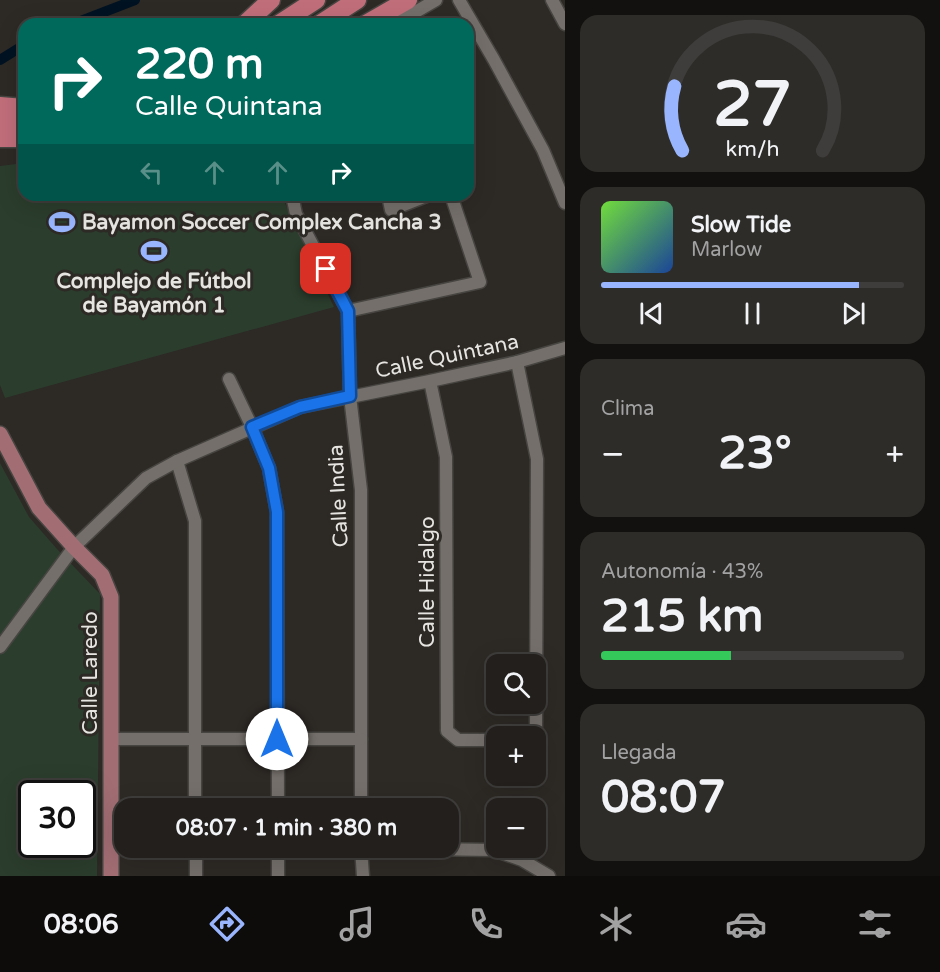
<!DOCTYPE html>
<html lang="es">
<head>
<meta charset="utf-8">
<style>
	:root { --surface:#221f1c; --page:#2e2c29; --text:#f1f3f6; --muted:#a2a2a3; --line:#3f3d3b; --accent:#98b5fd }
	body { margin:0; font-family:"Varela Round",sans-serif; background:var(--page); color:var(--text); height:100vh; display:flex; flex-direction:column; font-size:22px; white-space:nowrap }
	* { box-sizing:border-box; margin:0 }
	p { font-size:20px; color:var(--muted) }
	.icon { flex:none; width:33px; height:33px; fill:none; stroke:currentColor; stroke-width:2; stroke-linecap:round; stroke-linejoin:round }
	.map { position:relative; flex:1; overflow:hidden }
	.panel { display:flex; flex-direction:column; gap:15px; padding:15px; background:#13110f; width:375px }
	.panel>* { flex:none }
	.hud { position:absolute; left:18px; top:18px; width:456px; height:183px; border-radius:18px; box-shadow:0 6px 24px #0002,0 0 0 2px var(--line); background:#00695c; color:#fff; overflow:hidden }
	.buttons { position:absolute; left:486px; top:654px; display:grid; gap:12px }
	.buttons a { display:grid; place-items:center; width:60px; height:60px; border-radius:12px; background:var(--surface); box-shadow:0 6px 24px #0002,0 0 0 2px var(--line); font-size:30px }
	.speed { position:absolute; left:18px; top:780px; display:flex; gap:12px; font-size:30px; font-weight:700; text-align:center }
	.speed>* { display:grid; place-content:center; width:78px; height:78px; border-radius:50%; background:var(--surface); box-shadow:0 6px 24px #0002,0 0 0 2px var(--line); line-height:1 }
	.speed .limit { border:3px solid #111; border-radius:9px; background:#fff; color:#111 }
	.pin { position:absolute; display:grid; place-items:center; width:51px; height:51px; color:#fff; margin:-26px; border-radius:12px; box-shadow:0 3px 9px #0006 }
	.me { position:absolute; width:66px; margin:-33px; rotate:0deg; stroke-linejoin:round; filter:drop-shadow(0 0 4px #0008) }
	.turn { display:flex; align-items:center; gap:21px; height:126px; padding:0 18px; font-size:27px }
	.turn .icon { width:78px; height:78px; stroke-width:2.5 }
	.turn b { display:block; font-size:42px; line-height:51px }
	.lanes { display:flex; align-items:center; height:57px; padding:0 18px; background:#0003; justify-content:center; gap:30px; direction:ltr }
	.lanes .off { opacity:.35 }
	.big { font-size:45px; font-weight:800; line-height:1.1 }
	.panel .card { flex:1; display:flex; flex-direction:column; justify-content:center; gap:9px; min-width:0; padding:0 21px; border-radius:18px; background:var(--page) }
	.panel .dial { align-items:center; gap:0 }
	.dial svg { height:156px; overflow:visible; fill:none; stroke:var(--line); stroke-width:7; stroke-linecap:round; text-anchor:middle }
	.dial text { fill:var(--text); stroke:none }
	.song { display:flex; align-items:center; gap:18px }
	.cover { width:72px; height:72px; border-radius:9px; background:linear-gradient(135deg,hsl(100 70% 55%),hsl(220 70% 35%)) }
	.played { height:6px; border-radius:3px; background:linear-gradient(90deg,var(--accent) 85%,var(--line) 85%) }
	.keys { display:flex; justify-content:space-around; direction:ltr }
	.heat { display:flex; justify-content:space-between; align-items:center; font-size:33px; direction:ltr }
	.charge { height:9px; border-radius:4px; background:linear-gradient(90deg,#34c759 43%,var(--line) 0) }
	.trip { position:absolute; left:114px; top:798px; width:345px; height:60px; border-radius:18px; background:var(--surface); box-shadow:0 6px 24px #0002,0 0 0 2px var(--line); font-weight:800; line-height:60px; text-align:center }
	.menu { display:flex; height:96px; justify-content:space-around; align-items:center; background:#0e0c0b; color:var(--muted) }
	.menu .icon { width:42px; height:42px }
	.menu .on { color:var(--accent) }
	.menu b { font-size:27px; color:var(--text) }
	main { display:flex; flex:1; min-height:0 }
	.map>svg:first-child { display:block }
</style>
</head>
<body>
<main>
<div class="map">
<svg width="565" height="876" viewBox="0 0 565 876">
	<rect width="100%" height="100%" fill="#2d2925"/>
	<g fill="#2b3d2d" fill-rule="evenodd">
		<polygon points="24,163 24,195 281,195 334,307 5,398 0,385 0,166"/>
		<path d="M0,463L29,517L57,549L100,594L97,876H0ZM32,794H82V844H32Z"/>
	</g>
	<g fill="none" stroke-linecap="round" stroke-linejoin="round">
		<g stroke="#001322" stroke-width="10">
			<polyline points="73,24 135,0"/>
			<polyline points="0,60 24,45"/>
		</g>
		<g stroke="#474541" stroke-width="15">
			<g id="minor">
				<polyline points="459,0 494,60 543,150 565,203"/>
				<polyline points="552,0 565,24"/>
				<polyline points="395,24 436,0"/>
				<polyline points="292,195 296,214 348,311 350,396 361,490 361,808"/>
				<polyline points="388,195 391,210 429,195"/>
				<polyline points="348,311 480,282 451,195"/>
				<polyline points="517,362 537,459 536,727 527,736"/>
				<polyline points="229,379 252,427 269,468 277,512 278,808"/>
				<polyline points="430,381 446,457 447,731 458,740 496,740"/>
				<polyline points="177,461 195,521 195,808"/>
				<polyline points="0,647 74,547 146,478 177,461 300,407 430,381 517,362 565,348"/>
				<polyline points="110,739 361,739"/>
				<polyline points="196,848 196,876"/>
				<polyline points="278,848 278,876"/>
				<polyline points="361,848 493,850 522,860 549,876"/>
				<polyline points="361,848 363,876"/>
			</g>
		</g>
		<g stroke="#474541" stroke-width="18">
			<polyline id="major" points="0,434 39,508 74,547 102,575 111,597 111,876"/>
		</g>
		<g stroke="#474541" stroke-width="21">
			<g id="highway">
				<polyline points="245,24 271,0"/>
				<polyline points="279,24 316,0"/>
				<polyline points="320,24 357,0"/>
				<polyline points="366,24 408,0"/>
				<polyline points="0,106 24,108"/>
				<polyline points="0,121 24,121"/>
				<polyline points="0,138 24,138"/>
			</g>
		</g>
		<use href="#minor" stroke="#746f6a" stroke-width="12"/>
		<use href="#major" stroke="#a26e74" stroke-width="15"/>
		<use href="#highway" stroke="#c06e7a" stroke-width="18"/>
	</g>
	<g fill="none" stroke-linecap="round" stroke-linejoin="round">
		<g stroke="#114b97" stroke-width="15">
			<polyline id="route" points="277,739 277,512 269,468 252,427 300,407 350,396 348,311 326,269"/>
		</g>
		<use href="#route" stroke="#1a73e8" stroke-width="10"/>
	</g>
	<defs>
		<g id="stadium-bare" transform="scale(2.07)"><path d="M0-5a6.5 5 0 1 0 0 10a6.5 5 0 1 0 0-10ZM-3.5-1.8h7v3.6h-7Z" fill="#98b5fd" stroke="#2d2925" stroke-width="2.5" paint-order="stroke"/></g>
	</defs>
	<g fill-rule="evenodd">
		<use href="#stadium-bare" x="62" y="222"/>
		<use href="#stadium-bare" x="154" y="251"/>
	</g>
	<g text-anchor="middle" stroke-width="6" stroke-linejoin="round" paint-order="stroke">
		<g font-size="21" font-weight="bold" fill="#e7e5e2" stroke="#2d2925" text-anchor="start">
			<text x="82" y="229">Bayamon Soccer Complex Cancha 3</text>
			<text x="154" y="288" text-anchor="middle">Complejo de Fútbol<tspan x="154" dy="24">de Bayamón 1</tspan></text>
		</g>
		<g font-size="21" fill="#e7e5e2" stroke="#2d2925">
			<text transform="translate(447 356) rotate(-12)" y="7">Calle Quintana</text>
			<text transform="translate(338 496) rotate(-93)" y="7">Calle India</text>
			<text transform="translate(427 582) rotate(-90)" y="7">Calle Hidalgo</text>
			<text transform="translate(90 673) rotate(-90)" y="7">Calle Laredo</text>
		</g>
	</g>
</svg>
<div class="buttons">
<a><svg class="icon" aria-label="search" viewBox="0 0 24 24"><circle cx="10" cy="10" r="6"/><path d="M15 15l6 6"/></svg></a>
<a>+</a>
<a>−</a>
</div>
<div class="speed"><div class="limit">30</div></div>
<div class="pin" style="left:326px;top:269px;background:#d93025"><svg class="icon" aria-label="arrive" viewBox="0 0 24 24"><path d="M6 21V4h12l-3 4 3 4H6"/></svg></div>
<svg class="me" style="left:277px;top:739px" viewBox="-20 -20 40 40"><circle r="19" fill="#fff"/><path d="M0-13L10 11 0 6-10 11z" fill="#1a73e8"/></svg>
<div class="trip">08:07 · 1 min · 380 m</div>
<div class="hud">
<div class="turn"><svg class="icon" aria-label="right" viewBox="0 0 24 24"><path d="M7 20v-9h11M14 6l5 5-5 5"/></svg><div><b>220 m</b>Calle Quintana</div></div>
<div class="lanes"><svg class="icon off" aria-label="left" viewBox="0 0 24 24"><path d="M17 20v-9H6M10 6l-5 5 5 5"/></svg><svg class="icon off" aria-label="ahead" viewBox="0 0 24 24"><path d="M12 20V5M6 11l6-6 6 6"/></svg><svg class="icon off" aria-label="ahead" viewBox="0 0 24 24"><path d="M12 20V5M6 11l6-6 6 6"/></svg><svg class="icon" aria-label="right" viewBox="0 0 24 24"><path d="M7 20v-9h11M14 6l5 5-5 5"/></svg></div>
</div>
</div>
<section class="panel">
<div class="card dial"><svg viewBox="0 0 100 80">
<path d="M14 69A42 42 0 1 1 86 69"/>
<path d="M14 69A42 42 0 0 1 10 36" stroke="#98b5fd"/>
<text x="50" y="56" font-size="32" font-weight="700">27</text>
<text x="50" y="72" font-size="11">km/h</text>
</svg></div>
<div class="card">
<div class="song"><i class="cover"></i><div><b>Slow Tide</b><p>Marlow</p></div></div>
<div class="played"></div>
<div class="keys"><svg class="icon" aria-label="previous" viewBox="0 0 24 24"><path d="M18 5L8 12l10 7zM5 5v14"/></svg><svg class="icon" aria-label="pause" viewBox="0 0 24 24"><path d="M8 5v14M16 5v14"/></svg><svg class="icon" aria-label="next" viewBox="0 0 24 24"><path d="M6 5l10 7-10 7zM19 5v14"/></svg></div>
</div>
<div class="card"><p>Clima</p>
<div class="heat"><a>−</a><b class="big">23°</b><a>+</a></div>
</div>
<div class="card"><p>Autonomía · 43%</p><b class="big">215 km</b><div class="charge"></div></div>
<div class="card"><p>Llegada</p><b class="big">08:07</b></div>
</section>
</main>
<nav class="menu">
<b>08:06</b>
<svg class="icon on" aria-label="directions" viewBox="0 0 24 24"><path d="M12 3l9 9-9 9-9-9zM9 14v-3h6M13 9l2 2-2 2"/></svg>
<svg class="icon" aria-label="music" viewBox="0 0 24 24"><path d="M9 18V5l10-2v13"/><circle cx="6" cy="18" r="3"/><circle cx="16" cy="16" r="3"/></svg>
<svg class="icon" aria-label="phone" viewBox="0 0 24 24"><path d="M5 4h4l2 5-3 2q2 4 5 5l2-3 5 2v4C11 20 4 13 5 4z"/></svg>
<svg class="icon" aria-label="climate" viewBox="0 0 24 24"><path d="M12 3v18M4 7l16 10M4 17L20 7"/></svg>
<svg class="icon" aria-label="car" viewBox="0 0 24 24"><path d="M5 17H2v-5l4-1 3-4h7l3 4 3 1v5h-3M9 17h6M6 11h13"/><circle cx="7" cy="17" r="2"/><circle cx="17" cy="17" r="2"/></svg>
<svg class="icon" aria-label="filters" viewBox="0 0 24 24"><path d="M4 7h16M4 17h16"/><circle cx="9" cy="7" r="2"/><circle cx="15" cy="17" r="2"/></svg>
</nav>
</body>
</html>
